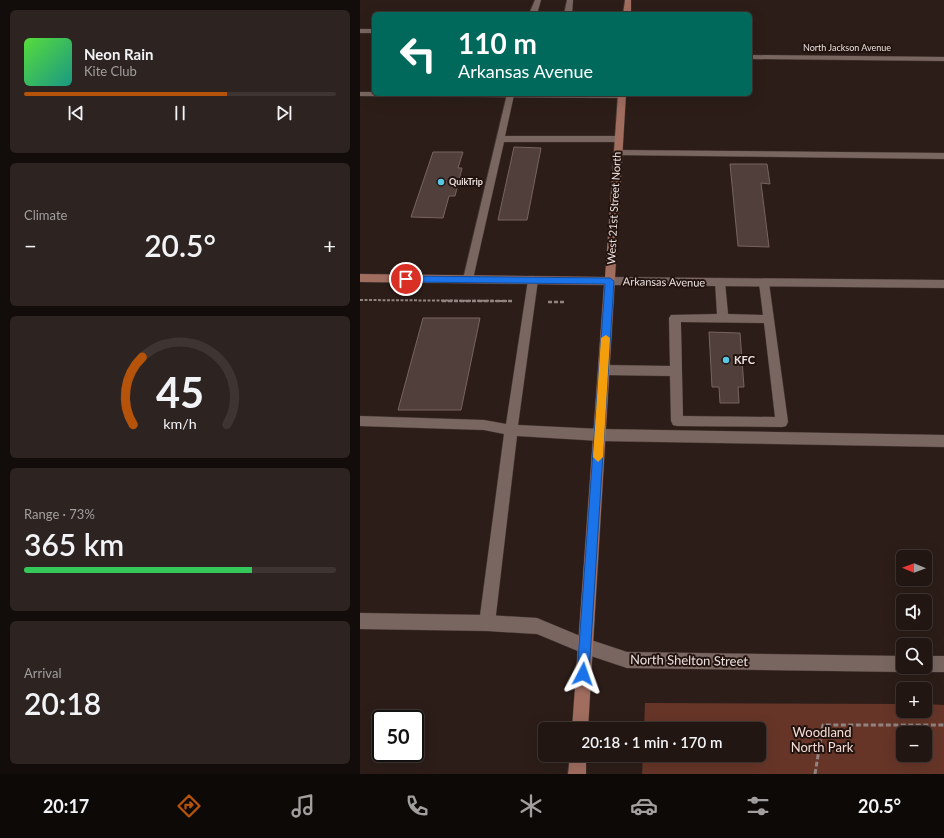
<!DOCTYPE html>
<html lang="en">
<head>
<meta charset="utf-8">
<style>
	:root { --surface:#211612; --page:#2d2320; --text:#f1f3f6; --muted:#a29f9f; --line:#3e3532; --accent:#b45309 }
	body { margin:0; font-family:Lato,sans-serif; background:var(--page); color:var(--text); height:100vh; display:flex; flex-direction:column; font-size:15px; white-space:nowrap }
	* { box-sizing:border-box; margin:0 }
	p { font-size:13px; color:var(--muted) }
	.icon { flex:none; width:22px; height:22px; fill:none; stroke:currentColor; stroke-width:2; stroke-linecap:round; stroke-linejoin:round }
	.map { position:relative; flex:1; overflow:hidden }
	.panel { display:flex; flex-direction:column; gap:10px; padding:10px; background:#120c0a; width:360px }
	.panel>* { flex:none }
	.top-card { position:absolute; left:12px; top:12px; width:380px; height:84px; border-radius:6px; box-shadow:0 4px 16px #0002,0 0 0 1px var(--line); background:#00695c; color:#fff; overflow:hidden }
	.needle { width:26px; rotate:271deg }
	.controls { position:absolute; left:536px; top:550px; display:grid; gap:8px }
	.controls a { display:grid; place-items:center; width:36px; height:36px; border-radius:6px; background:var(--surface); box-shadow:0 4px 16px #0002,0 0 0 1px var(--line); font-size:20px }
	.speed { position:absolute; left:12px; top:710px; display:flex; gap:8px; font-size:20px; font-weight:700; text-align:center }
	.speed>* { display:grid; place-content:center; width:52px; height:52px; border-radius:50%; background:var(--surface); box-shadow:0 4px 16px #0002,0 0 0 1px var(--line); line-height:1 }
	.speed .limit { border:2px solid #111; border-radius:6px; background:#fff; color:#111 }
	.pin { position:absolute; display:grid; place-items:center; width:34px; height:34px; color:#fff; margin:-17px; border:2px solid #fff; border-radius:50%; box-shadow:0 1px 4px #0007 }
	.me { position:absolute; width:44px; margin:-22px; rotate:4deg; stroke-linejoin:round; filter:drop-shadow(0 0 3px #0008) }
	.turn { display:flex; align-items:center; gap:14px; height:84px; padding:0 20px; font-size:18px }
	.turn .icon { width:52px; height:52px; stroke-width:2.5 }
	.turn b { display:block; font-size:28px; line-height:34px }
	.big { font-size:30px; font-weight:600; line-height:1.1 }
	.panel .widget { flex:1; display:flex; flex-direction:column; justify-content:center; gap:6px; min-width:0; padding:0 14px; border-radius:6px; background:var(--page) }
	.panel .dial { align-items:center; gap:0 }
	.dial svg { height:104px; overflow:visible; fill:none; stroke:var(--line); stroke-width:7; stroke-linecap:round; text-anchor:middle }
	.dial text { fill:var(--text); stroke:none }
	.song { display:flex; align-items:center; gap:12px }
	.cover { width:48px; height:48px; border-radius:6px; background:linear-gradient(135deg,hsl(110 70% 55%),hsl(170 70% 35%)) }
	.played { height:4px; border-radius:2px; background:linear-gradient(90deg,var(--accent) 65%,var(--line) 65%) }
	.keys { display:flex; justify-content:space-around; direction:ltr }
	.heat { display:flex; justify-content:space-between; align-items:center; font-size:22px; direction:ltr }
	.charge { height:6px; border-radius:3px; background:linear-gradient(90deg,#34c759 73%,var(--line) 0) }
	.trip { position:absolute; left:178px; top:722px; width:228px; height:40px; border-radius:6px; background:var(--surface); box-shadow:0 4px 16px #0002,0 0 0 1px var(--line); font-weight:600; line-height:40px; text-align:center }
	.dock { display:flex; height:64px; justify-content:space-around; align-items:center; background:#0d0907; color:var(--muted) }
	.dock .icon { width:28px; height:28px }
	.dock .selected { color:var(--accent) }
	.dock b { font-size:18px; color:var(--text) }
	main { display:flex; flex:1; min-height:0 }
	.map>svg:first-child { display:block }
</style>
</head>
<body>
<main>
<section class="panel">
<div class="widget">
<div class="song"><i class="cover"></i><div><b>Neon Rain</b><p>Kite Club</p></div></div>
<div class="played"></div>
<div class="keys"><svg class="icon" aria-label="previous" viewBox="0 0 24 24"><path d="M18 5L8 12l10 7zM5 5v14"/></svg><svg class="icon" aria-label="pause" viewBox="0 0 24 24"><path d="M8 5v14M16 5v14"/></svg><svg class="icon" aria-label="next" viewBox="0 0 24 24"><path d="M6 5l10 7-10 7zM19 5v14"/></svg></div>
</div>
<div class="widget"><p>Climate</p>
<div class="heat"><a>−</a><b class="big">20.5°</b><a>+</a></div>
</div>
<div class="widget dial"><svg viewBox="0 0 100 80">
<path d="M14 69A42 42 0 1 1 86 69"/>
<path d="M14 69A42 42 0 0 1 21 17" stroke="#b45309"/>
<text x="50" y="56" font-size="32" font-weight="700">45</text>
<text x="50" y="72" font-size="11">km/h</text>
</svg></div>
<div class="widget"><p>Range · 73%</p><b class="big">365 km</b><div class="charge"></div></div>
<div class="widget"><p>Arrival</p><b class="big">20:18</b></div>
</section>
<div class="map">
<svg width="584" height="774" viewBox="0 0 584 774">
	<rect width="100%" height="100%" fill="#2c1d18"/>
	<path fill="#663528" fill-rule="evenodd" d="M285,703L543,704V711H565V704L584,705V774H282L283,755H399V729H284ZM543,733H565V755H543Z"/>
	<g fill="#503f3a" stroke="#77645e">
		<polygon points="154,147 181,148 167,220 138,220"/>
		<polygon points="73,152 103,152 98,168 102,168 95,196 89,196 83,218 51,217"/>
		<polygon points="370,164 407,164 410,184 401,183 409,247 378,246"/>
		<polygon points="63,318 120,318 101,410 38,410"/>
		<polygon points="349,332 380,333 384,387 378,387 379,403 360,403 359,387 352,387"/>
	</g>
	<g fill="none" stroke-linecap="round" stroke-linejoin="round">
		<g stroke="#443734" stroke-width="1">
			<g id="lane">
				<polygon points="175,0 181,0 177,14 169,14"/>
				<polygon points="207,0 213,0 212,14 204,14"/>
				<rect x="0" y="29" width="14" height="4"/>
				<polygon points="147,94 154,95 145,136 257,136 261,139 257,142 144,142 113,279 108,283 103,279"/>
				<polygon points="257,150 584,153 584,159 254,155 254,151"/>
				<polygon points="173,276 178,280 158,425 240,429 584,435 584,447 240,441 157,436 135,623 132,628 127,631 122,628 119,623 144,434 124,430 0,426 0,416 124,420 146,424 168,280"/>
				<path d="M360,278L365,282L368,314L403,315L399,283L404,279L409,283L428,422L426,426L422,427L317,426L313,425L311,421L310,376L244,375L240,373L238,370L240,367L244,365L310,366L309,318L311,315L357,314L355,282ZM321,322L404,323L415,417L323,416Z"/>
			</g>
		</g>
		<g stroke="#443734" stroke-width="1">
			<g id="street">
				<polygon points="390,55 584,57 584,61 390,59"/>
				<polygon points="0,92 14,92 14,94 264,94 266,96 262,98 0,96"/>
				<polygon points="250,277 584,280 584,288 250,285 245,281"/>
				<polygon points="0,613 127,615 177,618 225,638 267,652 543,656 543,667 550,667 549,670 543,672 267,668 225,654 177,634 127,631 0,629"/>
				<polygon points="565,656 584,656 584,672 565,672 559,670 558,667 565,667"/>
			</g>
		</g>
		<g stroke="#443734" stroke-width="1">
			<g id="secondary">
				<polygon points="265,0 271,0 271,14 263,14"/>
				<polygon points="258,94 266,94 228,729 212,729 244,285 0,282 0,274 245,277"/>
				<polygon points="210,755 226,755 226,774 208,774"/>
			</g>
		</g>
		<polyline stroke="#918480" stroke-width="2" stroke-dasharray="3 1.5" stroke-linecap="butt" points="0,300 153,301"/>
		<g stroke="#918480" stroke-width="2.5" stroke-dasharray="4 2" stroke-linecap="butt">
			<polyline points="82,301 153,301"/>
			<polyline points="188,302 206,302"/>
		</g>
		<polyline stroke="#918480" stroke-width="3" stroke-dasharray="5 2.5" stroke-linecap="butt" points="455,774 463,725 584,725"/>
		<use href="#lane" fill="#796661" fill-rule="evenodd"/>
		<use href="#street" fill="#796661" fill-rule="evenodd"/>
		<use href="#secondary" fill="#a06d5f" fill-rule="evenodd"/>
	</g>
	<polygon fill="#1a73e8" stroke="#114b97" points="46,276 250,278 254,281 229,674 228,678 223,680 219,678 217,674 245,284 46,282 42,279"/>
	<polygon fill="#f59e0b" points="246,335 250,338 243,457 238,462 233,457 241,338"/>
	<g fill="#59c8e4" stroke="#22130f" stroke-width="1.5">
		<circle cx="81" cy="182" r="4"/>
		<circle cx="366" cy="360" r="4"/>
	</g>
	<g text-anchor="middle" stroke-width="4" stroke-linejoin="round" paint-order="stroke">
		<g font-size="9" fill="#ece1de" stroke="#22130f">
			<text x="487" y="51">North Jackson Avenue</text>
		</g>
		<g font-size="9" font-weight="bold" fill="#ece1de" stroke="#22130f" text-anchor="start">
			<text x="89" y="185">QuikTrip</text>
		</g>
		<g font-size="11" fill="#ece1de" stroke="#22130f">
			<text transform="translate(254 208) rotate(-87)" y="4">West 21st Street North</text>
			<text transform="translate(304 282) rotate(1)" y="4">Arkansas Avenue</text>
		</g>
		<g font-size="11" font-weight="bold" fill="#ece1de" stroke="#22130f" text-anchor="start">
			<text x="374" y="364">KFC</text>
		</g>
		<g font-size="13" fill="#ece1de" stroke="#22130f">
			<text transform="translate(329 660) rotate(1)" y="5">North Shelton Street</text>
		</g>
		<g font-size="13" fill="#f4ddd6" stroke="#22130f">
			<text x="462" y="737">Woodland<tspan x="462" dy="15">North Park</tspan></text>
		</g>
	</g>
</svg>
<div class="controls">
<a><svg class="needle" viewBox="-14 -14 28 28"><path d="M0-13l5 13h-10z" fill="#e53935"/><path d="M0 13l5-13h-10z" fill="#a29f9f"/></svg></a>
<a><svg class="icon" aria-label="sound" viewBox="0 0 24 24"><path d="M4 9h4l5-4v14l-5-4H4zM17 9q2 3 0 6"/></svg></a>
<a><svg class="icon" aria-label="search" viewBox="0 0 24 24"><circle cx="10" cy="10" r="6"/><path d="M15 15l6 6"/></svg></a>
<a>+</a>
<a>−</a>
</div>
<div class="speed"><div class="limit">50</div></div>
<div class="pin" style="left:46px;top:279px;background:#d93025"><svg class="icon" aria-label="arrive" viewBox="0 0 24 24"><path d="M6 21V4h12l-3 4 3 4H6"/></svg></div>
<svg class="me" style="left:223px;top:674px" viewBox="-20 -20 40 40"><path d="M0-17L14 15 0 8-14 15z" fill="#1a73e8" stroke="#fff" stroke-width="4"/></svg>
<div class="trip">20:18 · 1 min · 170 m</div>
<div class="top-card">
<div class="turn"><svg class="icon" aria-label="left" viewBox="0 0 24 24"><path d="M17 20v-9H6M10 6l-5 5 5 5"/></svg><div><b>110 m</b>Arkansas Avenue</div></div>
</div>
</div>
</main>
<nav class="dock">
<b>20:17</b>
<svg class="icon selected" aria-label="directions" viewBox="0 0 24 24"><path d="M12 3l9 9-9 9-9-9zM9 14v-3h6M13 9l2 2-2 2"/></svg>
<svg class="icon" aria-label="music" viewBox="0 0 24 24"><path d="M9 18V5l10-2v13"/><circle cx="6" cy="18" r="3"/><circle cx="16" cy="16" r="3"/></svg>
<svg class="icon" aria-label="phone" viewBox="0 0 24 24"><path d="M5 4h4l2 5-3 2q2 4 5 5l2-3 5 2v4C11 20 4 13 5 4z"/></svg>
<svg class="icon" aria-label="climate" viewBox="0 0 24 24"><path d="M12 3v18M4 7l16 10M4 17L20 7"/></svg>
<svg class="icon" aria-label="car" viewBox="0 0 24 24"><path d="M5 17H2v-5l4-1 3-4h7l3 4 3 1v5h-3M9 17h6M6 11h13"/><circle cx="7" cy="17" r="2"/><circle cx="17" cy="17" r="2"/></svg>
<svg class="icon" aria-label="filters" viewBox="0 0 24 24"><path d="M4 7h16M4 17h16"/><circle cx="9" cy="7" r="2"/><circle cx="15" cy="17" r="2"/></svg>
<b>20.5°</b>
</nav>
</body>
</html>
